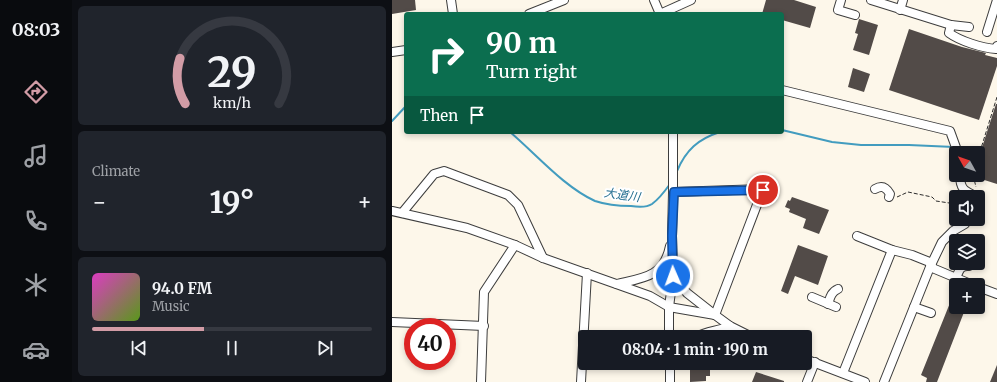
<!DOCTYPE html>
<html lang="en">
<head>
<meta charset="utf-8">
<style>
	:root { --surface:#171b24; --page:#20242c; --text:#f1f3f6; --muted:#9ea1a6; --line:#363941; --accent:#d29ca6 }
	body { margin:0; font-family:Merriweather,"Noto Sans JP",serif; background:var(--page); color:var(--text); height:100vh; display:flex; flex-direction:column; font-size:15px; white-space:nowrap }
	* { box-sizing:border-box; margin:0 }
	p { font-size:13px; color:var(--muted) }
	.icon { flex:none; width:22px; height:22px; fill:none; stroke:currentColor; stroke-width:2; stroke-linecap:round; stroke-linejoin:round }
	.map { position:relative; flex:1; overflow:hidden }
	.panel { display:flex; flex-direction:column; gap:6px; padding:6px; background:#0d0f14; width:320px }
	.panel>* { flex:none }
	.top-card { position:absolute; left:12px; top:12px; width:380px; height:122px; border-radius:4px; box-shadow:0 2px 6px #0003; background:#0b6e4f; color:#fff; overflow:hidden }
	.needle { width:26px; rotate:310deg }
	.tools { position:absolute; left:557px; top:146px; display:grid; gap:8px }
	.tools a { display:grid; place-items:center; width:36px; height:36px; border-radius:4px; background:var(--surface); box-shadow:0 2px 6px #0003; font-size:20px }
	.speed { position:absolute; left:12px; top:318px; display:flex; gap:8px; font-size:20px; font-weight:700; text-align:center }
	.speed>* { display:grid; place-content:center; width:52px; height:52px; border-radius:50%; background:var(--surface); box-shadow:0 2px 6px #0003; line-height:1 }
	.speed .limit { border:6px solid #d22; background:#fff; color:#111 }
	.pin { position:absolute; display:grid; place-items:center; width:34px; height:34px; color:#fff; margin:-17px; border:2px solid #fff; border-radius:50%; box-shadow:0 1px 4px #0007 }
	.me { position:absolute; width:44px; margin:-22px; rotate:358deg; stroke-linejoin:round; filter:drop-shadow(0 0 3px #0008) }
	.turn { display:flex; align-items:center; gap:14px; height:84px; padding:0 16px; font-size:18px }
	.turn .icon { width:52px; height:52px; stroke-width:2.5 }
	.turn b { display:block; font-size:28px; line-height:34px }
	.then { display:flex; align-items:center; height:38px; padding:0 16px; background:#0003; gap:8px; font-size:15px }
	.big { font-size:30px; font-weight:700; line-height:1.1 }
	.panel .card { flex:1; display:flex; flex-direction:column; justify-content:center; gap:6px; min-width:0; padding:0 14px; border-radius:6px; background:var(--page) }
	.panel .dial { align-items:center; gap:0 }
	.dial svg { height:104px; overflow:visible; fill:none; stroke:var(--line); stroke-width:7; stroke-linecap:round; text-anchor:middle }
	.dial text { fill:var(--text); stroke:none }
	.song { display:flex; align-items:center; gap:12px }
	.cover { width:48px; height:48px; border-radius:6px; background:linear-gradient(135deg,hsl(310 70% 55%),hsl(90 70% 35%)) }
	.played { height:4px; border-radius:2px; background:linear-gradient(90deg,var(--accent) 40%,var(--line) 40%) }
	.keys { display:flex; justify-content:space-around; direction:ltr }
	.heat { display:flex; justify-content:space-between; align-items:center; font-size:22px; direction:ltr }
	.trip { position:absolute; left:186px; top:330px; width:234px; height:40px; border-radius:4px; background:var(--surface); box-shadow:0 2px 6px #0003; font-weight:700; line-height:40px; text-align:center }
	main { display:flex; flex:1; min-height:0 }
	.tabs { display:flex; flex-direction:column; width:72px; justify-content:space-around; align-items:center; background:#090b0e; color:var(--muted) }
	.tabs .icon { width:28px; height:28px }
	.tabs .selected { color:var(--accent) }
	.tabs b { font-size:18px; color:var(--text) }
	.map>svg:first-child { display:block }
</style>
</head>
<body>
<main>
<nav class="tabs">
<b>08:03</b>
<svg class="icon selected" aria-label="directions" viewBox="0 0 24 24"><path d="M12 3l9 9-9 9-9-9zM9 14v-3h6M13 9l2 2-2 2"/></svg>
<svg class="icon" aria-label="music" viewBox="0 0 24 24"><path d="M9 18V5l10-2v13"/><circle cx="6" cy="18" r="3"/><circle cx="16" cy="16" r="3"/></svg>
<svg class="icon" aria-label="phone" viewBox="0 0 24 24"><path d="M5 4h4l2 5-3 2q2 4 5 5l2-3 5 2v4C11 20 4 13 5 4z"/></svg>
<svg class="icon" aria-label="climate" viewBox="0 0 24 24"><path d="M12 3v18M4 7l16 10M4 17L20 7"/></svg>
<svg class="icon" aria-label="car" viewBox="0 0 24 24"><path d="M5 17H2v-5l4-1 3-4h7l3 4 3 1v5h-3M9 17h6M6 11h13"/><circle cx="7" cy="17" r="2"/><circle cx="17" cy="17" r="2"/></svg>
</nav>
<section class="panel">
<div class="card dial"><svg viewBox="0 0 100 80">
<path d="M14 69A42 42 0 1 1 86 69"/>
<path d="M14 69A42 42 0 0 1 10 34" stroke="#d29ca6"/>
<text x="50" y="56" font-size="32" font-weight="700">29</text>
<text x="50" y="72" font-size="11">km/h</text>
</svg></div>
<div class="card"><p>Climate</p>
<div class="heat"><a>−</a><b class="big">19°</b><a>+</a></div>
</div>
<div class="card">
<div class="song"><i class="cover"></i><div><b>94.0 FM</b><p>Music</p></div></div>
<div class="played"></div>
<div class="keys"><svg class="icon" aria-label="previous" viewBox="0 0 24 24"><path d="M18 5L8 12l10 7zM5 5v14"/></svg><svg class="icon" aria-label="pause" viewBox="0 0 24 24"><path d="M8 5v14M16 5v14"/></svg><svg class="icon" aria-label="next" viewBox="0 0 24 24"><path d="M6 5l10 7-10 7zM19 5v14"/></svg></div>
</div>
</section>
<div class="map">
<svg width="605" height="382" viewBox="0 0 605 382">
	<rect width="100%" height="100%" fill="#fdf7ea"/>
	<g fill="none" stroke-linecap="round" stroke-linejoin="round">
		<g stroke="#429cbf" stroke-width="2">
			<polyline points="0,121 14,106"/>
			<polyline points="390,130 440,142 469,145 517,145 562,147"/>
			<path d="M118,132C144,154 172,187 203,201C215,205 227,206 239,206C246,207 254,208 260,204C267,199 273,191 278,184"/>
			<polyline points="566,147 592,148"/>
			<path d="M285,171C294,150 306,139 328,132"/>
		</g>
	</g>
	<g fill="#524b48">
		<polygon points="0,0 23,0 24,10 0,14"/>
		<polygon points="374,0 402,0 424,7 418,28 390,20 390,14 370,14"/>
		<polygon points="467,19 486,25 477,55 461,50 466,34 463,33"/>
		<polygon points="517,29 570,47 594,53 593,55 605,58 605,66 587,120 497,90"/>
		<polygon points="461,68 478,74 472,92 456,87"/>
		<polygon points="604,104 605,104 605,184 586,178 586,160"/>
		<polygon points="400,197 437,210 427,234 411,228 414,219 397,212 398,209 393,207 396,200 398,201"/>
		<polygon points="406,245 436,256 426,285 403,276 396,294 389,291"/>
		<polygon points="564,288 564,307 574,307 545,382 534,382 535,378 529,375"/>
		<polygon points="298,363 318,363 318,376 314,376 314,381 298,382"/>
		<polygon points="605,365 605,382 598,382"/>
		<polygon points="364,372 392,381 392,382 360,382"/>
	</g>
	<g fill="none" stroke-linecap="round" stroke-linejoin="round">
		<g stroke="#3d3d3d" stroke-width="10">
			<g id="minor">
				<polyline points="59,0 61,14"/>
				<polyline points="262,0 268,14"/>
				<polyline points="449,0 446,10 463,15"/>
				<polyline points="479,0 559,25 577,27"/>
				<polyline points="508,10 511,0"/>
				<polyline points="137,14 172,0"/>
				<polyline points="268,14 299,0"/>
				<path d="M559,25L557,33C568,41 590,48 604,49L605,46"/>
				<polyline points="595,32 605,0"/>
				<polyline points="0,52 14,50"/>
				<polyline points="390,90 558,131 566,153"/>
				<path d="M568,175C568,190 573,191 585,197"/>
				<path d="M483,189C490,185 494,187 498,194L497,197"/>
				<polyline points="281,192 371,189 323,315"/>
				<polyline points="0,211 75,228 123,245 151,258 258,296 277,307 323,315"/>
				<polyline points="10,213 42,174 52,171 116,195 126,205 151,258"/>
				<polyline points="465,236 500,250 520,255 540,263"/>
				<polyline points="538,267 581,285"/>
				<polyline points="281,276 295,293 323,315 338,326 360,337"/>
				<path d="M564,278C567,271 568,265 577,266"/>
				<path d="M225,284C251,278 272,277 278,246"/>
				<polyline points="586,287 605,294"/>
				<polyline points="420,297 444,307"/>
				<path d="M436,304C438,298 439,292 446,289"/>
				<polyline points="522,307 539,313"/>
				<polyline points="0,322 92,326"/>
				<polyline points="277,337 277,307 281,276 280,236 281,192 281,132"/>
				<path d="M304,337C315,331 326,331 338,326"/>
				<polyline points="413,359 473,382"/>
				<polyline points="278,363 278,382"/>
				<polyline points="451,373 500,250"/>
				<polyline points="89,382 92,292 123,245"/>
				<polyline points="189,382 195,273"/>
				<polyline points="415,382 423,362"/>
				<polyline points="492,382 538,267 550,242 561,231 573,224 577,219"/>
			</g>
		</g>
		<g stroke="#2c2c2c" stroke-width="1" stroke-dasharray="4 2" stroke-linecap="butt">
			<polyline points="586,158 605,97"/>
			<polyline points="581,175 584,187"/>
			<polyline points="505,197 516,192 540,197 544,201 564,204"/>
		</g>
		<use href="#minor" stroke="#fff" stroke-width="8"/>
	</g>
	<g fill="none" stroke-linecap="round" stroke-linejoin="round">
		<g stroke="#114b97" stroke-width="10">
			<polyline id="route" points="281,276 280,236 282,192 371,190"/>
		</g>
		<use href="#route" stroke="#1a73e8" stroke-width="7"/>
	</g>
	<g text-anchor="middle" stroke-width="4" stroke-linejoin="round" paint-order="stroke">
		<g font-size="12" font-style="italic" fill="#216c8f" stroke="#fff">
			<text transform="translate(230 195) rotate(8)" y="4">大道川</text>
		</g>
	</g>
</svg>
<div class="tools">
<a><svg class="needle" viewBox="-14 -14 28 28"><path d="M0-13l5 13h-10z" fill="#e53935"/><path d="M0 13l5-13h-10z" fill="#9ea1a6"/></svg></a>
<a><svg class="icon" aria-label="sound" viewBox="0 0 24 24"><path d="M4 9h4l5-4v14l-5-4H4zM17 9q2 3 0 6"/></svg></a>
<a><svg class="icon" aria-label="layers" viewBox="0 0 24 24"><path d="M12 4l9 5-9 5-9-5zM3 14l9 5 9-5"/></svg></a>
<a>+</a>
</div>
<div class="speed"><div class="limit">40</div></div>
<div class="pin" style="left:371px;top:190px;background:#d93025"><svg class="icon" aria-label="arrive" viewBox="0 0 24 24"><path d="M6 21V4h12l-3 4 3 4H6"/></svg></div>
<svg class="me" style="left:281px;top:276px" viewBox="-20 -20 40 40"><circle r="17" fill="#1a73e8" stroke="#fff" stroke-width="3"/><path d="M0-11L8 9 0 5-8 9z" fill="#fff"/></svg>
<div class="trip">08:04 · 1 min · 190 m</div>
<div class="top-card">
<div class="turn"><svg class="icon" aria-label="right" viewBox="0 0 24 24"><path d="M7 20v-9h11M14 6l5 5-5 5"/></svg><div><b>90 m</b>Turn right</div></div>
<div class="then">Then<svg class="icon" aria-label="arrive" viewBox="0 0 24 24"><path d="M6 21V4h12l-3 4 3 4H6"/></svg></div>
</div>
</div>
</main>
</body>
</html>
